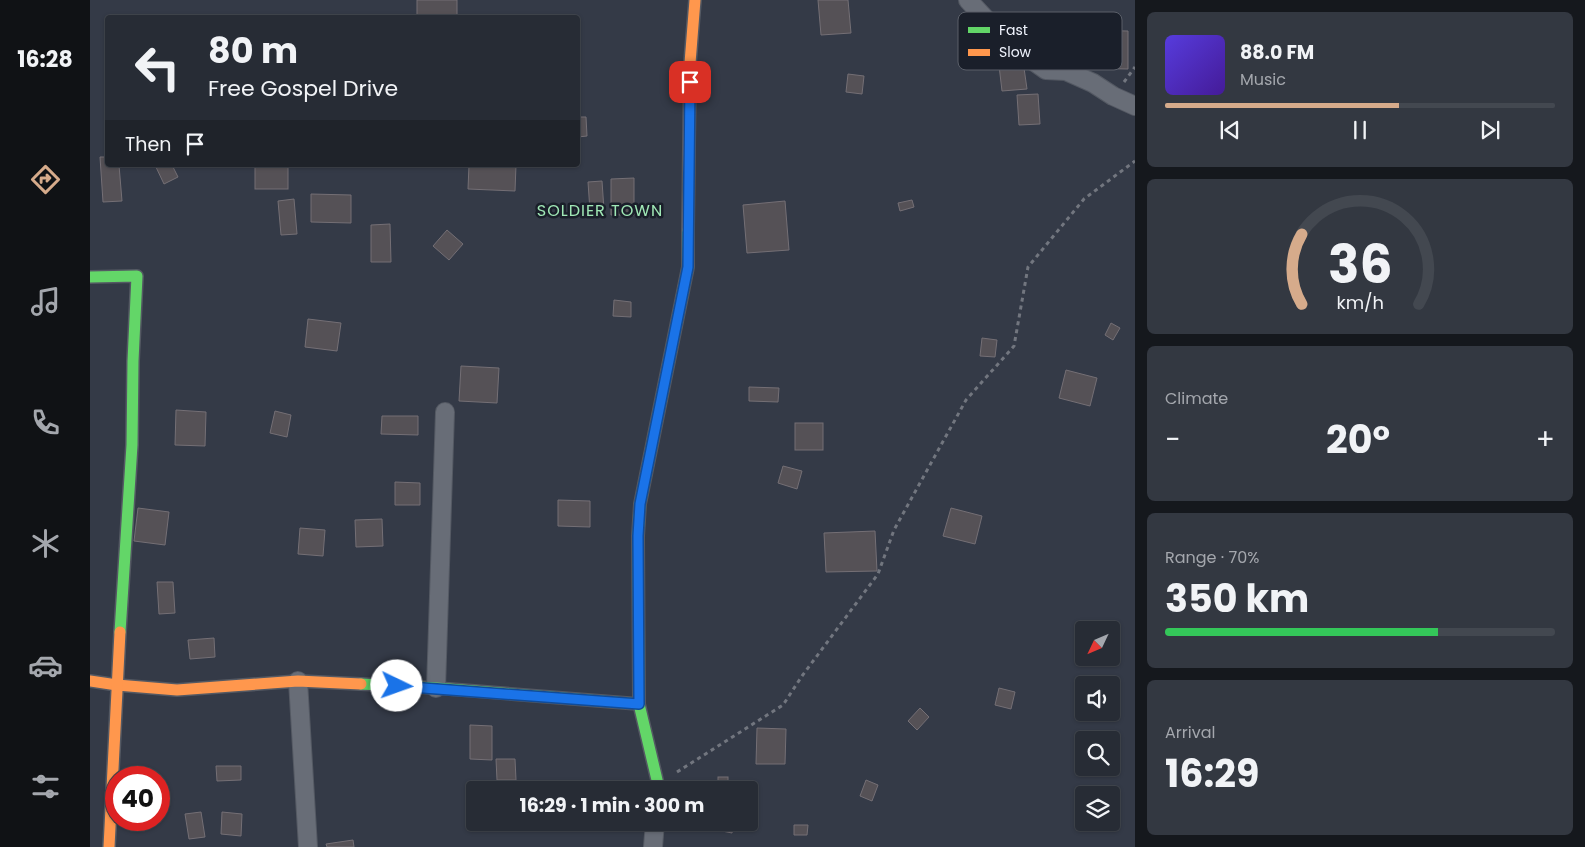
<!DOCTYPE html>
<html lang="en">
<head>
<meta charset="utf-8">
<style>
	:root { --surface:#272c35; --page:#333841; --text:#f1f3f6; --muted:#a4a7ad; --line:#434850; --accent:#d6ab8b }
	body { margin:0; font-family:Poppins,sans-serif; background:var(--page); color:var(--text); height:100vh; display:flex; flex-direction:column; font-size:19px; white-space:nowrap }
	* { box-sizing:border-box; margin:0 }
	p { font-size:16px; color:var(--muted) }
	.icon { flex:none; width:28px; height:28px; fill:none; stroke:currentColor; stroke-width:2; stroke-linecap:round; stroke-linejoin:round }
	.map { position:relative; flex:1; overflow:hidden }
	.details { display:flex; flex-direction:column; gap:12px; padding:12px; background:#15181d; width:450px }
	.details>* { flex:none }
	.top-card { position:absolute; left:15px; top:15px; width:475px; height:152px; border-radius:5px; box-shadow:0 1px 4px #0004,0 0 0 1px var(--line); background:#272c35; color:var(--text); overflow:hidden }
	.needle { width:32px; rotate:226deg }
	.controls { position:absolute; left:985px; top:621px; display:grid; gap:10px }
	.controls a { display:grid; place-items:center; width:45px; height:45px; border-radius:5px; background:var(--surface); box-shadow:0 1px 4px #0004,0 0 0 1px var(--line); font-size:25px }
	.speed { position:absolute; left:15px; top:766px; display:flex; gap:10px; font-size:25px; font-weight:700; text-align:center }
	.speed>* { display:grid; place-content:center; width:65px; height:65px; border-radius:50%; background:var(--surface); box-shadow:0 1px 4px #0004,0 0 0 1px var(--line); line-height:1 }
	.speed .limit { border:8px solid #d22; background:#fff; color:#111 }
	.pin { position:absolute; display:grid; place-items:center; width:42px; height:42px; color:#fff; margin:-21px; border-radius:10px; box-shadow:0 2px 8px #0006 }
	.me { position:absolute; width:55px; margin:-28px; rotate:93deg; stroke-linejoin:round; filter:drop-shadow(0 0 4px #0008) }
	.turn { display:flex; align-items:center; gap:18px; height:105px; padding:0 20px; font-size:22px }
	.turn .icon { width:65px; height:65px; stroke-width:2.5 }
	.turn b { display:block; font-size:35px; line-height:42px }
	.then { display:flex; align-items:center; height:48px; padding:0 20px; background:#0003; gap:10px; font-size:19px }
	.big { font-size:38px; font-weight:700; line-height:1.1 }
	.details .card { flex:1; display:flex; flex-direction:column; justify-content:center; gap:8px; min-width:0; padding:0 18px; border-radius:8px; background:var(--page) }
	.details .dial { align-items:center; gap:0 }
	.dial svg { height:130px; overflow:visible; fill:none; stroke:var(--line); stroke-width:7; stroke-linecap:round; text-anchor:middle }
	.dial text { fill:var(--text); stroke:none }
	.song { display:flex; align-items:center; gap:15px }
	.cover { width:60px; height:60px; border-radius:8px; background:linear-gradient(135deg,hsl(250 70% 55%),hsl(260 70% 35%)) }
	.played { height:5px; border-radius:2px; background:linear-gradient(90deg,var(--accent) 60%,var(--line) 60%) }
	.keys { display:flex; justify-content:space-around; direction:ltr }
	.heat { display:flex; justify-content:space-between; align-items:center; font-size:28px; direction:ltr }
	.charge { height:8px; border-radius:4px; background:linear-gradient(90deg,#34c759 70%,var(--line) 0) }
	.trip { position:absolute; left:376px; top:781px; width:292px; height:50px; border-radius:5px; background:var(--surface); box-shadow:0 1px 4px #0004,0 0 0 1px var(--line); font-weight:700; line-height:50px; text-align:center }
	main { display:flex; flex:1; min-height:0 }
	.menu { display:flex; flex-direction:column; width:90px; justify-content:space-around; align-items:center; background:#101215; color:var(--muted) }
	.menu .icon { width:35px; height:35px }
	.menu .current { color:var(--accent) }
	.menu b { font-size:22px; color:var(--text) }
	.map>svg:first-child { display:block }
</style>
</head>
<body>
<main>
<nav class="menu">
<b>16:28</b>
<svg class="icon current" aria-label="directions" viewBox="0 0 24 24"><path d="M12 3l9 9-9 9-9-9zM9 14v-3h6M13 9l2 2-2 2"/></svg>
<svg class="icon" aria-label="music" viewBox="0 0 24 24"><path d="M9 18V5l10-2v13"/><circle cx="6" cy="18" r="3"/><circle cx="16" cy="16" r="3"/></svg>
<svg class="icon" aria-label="phone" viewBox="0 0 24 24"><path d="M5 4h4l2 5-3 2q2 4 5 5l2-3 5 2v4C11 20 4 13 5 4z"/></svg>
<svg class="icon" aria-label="climate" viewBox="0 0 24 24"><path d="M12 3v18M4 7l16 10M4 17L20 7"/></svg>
<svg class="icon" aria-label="car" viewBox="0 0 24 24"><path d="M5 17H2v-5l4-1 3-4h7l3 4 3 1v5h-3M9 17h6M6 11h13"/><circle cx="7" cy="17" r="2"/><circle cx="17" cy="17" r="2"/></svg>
<svg class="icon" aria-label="filters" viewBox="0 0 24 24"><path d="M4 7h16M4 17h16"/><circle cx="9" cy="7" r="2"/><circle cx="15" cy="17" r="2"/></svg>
</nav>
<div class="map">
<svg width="1045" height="847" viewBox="0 0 1045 847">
	<rect width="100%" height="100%" fill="#343a47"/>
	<g fill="#555156" stroke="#746f75">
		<rect x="327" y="0" width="40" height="18"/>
		<polygon points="728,0 758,0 761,33 731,35"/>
		<polygon points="989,30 1038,31 1038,69 989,68"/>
		<polygon points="932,54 937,89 912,91 908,57"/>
		<polygon points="758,74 774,76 772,94 756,92"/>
		<polygon points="948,94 950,124 929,125 927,95"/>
		<polygon points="488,117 496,117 497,136 488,137"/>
		<polygon points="10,157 18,157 18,165 29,165 32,201 13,202"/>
		<polygon points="65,165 82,165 88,177 74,184"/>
		<rect x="165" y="165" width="33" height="24"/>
		<polygon points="379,165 426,165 425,191 378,189"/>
		<polygon points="544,178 544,215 521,215 521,179"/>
		<polygon points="512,181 514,210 500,211 498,182"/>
		<polygon points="221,194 261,195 261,223 221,222"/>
		<polygon points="204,199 207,234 191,235 188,201"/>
		<polygon points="822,200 824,207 810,211 808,203"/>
		<polygon points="695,201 699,250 657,253 653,205"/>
		<polygon points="300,224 301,262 281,262 281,225"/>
		<polygon points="357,230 373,244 359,260 343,246"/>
		<polygon points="524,300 541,302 541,317 523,316"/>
		<polygon points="218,319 251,323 247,351 215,347"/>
		<polygon points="1021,323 1030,328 1023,340 1015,335"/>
		<polygon points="892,338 907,340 905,357 890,356"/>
		<polygon points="371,366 409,368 407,403 369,401"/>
		<polygon points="976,370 1007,378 1000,406 969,398"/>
		<polygon points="659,387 689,388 688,402 659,401"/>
		<polygon points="86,410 116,412 115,446 85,445"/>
		<polygon points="185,411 201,415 197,437 180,433"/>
		<polygon points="292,416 328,416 328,435 291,434"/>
		<rect x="705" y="423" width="28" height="27"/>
		<polygon points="693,466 712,471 707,489 688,483"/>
		<polygon points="305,482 330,483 330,505 305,505"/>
		<polygon points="468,500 500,501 500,527 468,526"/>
		<polygon points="48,508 79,512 75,545 44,541"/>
		<polygon points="861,508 892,516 885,544 853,536"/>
		<polygon points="292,519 293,546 266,547 265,520"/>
		<polygon points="210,528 235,530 233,556 208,554"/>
		<polygon points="785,531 787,571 736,572 734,533"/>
		<polygon points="67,582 83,582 85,613 69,614"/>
		<polygon points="124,638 125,657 100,659 98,640"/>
		<polygon points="909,688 925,692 921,709 905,705"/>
		<polygon points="830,708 839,717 827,730 818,721"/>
		<polygon points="380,725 402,726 402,760 380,759"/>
		<polygon points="667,728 696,729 695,764 666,764"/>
		<polygon points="406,759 425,759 426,780 407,780"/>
		<polygon points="126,766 151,766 151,780 127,781"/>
		<rect x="628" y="777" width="10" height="9"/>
		<polygon points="776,780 788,785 782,801 770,796"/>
		<polygon points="111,812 115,837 99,839 95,814"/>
		<polygon points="132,812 152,814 151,836 131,834"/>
		<polygon points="628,822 644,822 642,833 627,830"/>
		<polygon points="704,825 718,825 717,835 704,835"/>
		<polygon points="263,840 264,847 237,847 236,844"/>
	</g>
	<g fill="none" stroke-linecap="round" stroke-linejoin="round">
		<g stroke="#545963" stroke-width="20">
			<g id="street">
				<polyline points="878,0 918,43 956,70 976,71 1003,83 1023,96 1045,106"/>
				<polyline points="208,681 218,847"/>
				<polyline points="346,688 355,412"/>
				<polyline points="563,847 565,822"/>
			</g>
		</g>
		<g stroke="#545963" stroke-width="14">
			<g id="fast">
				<polyline points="0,277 47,276 43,361 42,445 30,632"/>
				<polyline points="271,684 346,688 549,704"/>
				<polyline points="567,790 568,784 549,704 548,536 550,504 598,267 598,230"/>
			</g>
		</g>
		<g stroke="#545963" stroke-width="14">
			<g id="slow">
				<polyline points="598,230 600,63 605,0"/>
				<polyline points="0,681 27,685 87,690 208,681 271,684"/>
				<polyline points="19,847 30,632"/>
			</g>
		</g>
		<g stroke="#72767f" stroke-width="3" stroke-dasharray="4 4" stroke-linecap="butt">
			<polyline points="1034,82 1045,67"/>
			<polyline points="587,772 693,705 712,676 788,574 804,530 876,400 924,346 938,267 994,199 1045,161"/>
		</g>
		<use href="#street" stroke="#686d77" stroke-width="18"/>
		<use href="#fast" stroke="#63d668" stroke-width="11"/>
		<use href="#slow" stroke="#ff974d" stroke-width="11"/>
	</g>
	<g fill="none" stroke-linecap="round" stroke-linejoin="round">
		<g stroke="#114b97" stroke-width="12">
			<polyline id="route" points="307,686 549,704 548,536 550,504 598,267 600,82"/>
		</g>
		<use href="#route" stroke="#1a73e8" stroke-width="9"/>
	</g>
	<g text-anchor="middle" stroke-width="5" stroke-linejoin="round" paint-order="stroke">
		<g font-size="16" letter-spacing="1" fill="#a0e8b6" stroke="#1a1f2a">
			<text x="510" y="216">SOLDIER TOWN</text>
		</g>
	</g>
	<rect x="868" y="12" width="164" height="58" rx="8" fill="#1a1f2a" stroke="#5a5f69" stroke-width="1"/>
	<rect x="878" y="27" width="22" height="6" fill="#63d668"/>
	<rect x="878" y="49" width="22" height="7" fill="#ff974d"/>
	<g font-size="14" fill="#eff3fd">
		<text x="909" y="35">Fast</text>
		<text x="909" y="57">Slow</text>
	</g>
</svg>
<div class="controls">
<a><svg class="needle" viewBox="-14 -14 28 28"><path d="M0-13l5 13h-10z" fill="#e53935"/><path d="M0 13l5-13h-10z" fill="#a4a7ad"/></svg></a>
<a><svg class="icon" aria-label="sound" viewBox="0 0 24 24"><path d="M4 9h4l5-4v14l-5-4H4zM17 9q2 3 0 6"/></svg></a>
<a><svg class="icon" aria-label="search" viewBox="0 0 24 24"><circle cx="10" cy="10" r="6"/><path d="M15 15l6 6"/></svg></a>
<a><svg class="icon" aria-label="layers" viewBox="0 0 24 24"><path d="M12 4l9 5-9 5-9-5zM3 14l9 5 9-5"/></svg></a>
</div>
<div class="speed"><div class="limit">40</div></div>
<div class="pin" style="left:600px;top:82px;background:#d93025"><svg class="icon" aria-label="arrive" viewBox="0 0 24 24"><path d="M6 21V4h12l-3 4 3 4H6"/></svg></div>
<svg class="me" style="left:307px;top:686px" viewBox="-20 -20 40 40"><circle r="19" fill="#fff"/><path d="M0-13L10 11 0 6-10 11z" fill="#1a73e8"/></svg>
<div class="trip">16:29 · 1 min · 300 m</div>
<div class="top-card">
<div class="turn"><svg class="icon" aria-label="left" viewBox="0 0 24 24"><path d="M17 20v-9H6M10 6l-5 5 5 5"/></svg><div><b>80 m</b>Free Gospel Drive</div></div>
<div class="then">Then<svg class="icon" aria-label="arrive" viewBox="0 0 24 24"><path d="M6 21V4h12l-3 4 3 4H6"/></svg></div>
</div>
</div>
<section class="details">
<div class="card">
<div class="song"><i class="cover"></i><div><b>88.0 FM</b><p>Music</p></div></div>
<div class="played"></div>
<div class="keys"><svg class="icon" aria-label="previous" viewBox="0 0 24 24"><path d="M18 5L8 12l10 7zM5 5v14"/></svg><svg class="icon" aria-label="pause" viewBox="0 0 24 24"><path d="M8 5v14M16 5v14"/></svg><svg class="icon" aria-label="next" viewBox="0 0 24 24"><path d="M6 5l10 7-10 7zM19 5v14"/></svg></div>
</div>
<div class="card dial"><svg viewBox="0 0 100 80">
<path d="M14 69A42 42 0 1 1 86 69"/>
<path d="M14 69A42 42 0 0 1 14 26" stroke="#d6ab8b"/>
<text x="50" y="56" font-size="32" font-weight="700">36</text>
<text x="50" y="72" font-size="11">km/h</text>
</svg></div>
<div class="card"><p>Climate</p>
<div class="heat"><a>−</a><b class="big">20°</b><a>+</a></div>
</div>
<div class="card"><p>Range · 70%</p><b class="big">350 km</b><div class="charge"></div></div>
<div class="card"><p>Arrival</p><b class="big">16:29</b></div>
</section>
</main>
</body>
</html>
